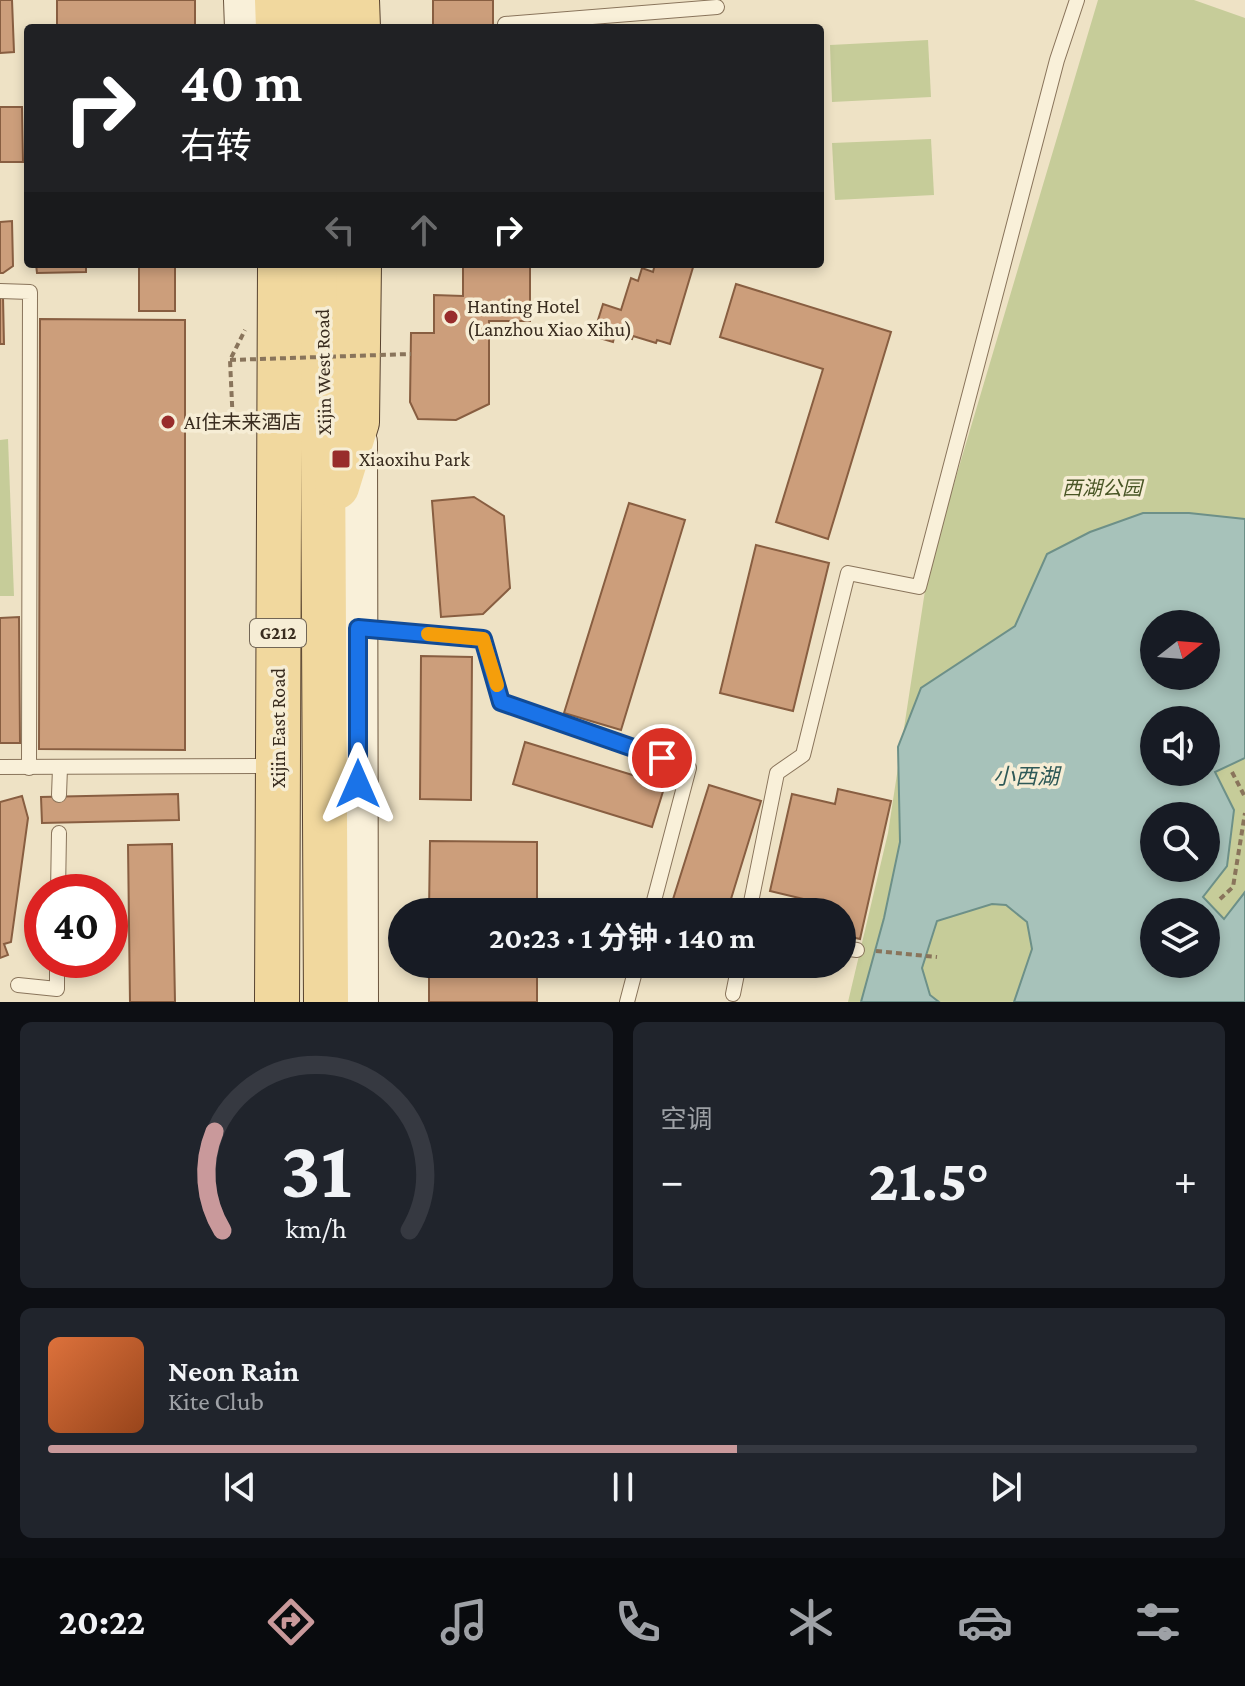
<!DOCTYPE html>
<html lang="zh">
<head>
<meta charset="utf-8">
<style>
	:root { --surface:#171b24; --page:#20242c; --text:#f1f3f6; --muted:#9ea1a6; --line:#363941; --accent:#c9999b }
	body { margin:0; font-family:"Crimson Pro","Noto Sans SC",serif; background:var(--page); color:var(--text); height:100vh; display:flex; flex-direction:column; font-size:30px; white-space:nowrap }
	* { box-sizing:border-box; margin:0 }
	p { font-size:26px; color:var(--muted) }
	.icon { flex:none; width:44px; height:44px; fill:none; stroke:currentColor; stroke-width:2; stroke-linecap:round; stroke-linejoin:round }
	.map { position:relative; height:1002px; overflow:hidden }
	.drawer { display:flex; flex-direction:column; gap:20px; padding:20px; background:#0d0f14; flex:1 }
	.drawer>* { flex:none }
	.top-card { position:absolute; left:24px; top:24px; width:800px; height:244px; border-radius:8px; box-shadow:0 4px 12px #0003; background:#202124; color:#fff; overflow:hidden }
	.needle { width:52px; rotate:73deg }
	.controls { position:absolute; left:1140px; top:610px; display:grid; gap:16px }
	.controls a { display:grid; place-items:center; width:80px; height:80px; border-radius:50%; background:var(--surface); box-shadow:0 4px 12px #0003; font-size:40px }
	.speed { position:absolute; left:24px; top:874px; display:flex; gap:16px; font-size:40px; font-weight:700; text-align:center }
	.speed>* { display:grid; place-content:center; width:104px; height:104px; border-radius:50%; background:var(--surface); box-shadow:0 4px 12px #0003; line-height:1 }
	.speed .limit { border:12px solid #d22; background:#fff; color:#111 }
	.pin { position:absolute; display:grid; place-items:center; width:68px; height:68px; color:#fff; margin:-34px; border:4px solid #fff; border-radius:50%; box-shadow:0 2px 8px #0007 }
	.me { position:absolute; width:88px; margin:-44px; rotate:0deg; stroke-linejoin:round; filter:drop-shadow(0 0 6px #0008) }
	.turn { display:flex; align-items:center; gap:28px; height:168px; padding:0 24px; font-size:36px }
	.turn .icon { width:104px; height:104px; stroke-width:2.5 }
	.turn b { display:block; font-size:56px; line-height:68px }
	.lanes { display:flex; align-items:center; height:76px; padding:0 24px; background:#0003; justify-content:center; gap:40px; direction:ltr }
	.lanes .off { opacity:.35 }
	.big { font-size:60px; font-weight:700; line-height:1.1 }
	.drawer .widget { flex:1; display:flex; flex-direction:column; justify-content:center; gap:12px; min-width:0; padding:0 28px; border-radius:12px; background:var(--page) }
	.drawer .dial { align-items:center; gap:0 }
	.dial svg { height:208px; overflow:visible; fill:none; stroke:var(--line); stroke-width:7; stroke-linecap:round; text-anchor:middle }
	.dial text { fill:var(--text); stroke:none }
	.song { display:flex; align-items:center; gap:24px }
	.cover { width:96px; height:96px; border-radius:12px; background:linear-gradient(135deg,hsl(20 70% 55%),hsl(20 70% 35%)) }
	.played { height:8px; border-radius:4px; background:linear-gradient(90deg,var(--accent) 60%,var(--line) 60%) }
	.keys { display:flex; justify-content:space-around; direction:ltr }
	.heat { display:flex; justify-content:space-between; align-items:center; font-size:44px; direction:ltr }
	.drawer .tiles { flex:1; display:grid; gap:20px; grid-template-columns:1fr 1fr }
	.widget:last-child { grid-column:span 2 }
	.trip { position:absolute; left:388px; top:898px; width:468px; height:80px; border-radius:40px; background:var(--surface); box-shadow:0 4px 12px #0003; font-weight:700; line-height:80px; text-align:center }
	.dock { display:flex; height:128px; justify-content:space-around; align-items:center; background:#090b0e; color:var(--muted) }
	.dock .icon { width:56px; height:56px }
	.dock .active { color:var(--accent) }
	.dock b { font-size:36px; color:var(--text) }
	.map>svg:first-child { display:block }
</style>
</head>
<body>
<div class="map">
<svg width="1245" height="1002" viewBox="0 0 1245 1002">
	<rect width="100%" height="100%" fill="#eee2c5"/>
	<g fill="#c6cc99" fill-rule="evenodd">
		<path d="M1098,0H1194L1245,18V1002H848L888,833L928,571ZM1154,624H1206V676H1154ZM1154,720H1206V772H1154ZM1154,816H1206V868H1154ZM1154,912H1206V964H1154Z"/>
		<polygon points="928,40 931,97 832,102 830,45"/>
		<polygon points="931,139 934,195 835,200 832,143"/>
		<polygon points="8,439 14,596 0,596 0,440"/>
	</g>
	<path fill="#a7c2ba" stroke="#6d9088" stroke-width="2" fill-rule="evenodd" d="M1143,513H1189L1245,519V758L1215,772L1234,810L1227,866L1203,897L1224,919L1245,892V1002H1014L1032,949L1027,922L1006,905L992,904L937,921L922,968L930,995L939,1002H861L884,918L900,842L898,747L921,688L1015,626L1047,554L1090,532ZM1154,624H1206V676H1154ZM1154,720H1206V772H1154ZM1154,816H1206V868H1154ZM1154,912H1206V964H1154Z"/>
	<g fill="#cc9e7b" stroke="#885e41" stroke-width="2">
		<polygon points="0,0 12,0 14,52 0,53"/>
		<rect x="57" y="0" width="138" height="28"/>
		<rect x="433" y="0" width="60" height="28"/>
		<polygon points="0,107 22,107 23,162 0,162"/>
		<polygon points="12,221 13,266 3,273 0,273 0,222"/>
		<polygon points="36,264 86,264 86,272 37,273"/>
		<rect x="139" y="264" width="36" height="47"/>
		<polygon points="463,264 530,264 530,321 489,321 489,404 456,420 418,419 410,402 411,333 434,333 434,295 463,296"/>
		<polygon points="655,264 694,264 670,344 657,340 656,343 633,336 632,339 615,334 613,342 593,336 603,304 621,310 631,278 638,281 642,268 653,272"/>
		<polygon points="736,284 891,332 828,539 776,522 823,369 720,337"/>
		<polygon points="0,297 3,297 4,344 0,344"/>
		<polygon points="40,319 185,320 185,750 39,749"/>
		<polygon points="474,497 504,516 510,588 483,614 441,617 432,501"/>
		<polygon points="629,503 685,520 621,730 564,713"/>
		<polygon points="756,545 829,563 793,711 720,693"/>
		<polygon points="19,617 20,743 0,743 0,618"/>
		<polygon points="421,656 472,657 471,800 420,799"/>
		<polygon points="525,742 665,785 652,827 513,784"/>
		<polygon points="709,785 761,801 727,912 669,912"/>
		<polygon points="838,789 891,801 860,939 842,935 842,912 814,912 816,902 770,891 792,794 835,804"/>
		<polygon points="178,794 179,820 42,823 41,797"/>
		<polygon points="22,796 28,818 11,942 4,944 8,955 0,958 0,802"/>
		<polygon points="430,841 537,842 537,912 429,912"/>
		<polygon points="172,844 175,1002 130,1002 128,845"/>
		<rect x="429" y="964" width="108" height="38"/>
	</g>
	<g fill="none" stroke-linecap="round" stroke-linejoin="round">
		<g stroke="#89745b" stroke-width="16">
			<g id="lane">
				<polyline points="506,28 505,24 717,7"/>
				<polyline points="0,291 30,292 29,768"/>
				<polyline points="361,628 483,639 501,702 689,768 651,912"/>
				<polyline points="0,767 273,766"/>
				<polyline points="59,795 60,768"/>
				<polyline points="58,892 59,833"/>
				<polyline points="749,912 777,773 803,755 848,573 919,587 1057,60 1077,0"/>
				<polyline points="842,948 857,950"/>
				<polyline points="18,985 57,989 57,960"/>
				<polyline points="733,994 739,964"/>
				<polyline points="627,1002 637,964"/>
			</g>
		</g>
		<g stroke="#6b553e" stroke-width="42">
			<g id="secondary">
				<polyline points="244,0 245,28"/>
				<polyline points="357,442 358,1002"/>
			</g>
		</g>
		<g stroke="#57422f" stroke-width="46">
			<g id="primary">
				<polyline points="277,0 278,28"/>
				<polyline points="318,0 318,28"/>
				<polyline points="357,0 358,28"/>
				<polyline points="322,264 326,1002"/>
				<polyline points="337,487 357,422 359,264"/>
				<polyline points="277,1002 280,264"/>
			</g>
		</g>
		<g stroke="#89745b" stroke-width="4" stroke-dasharray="6 4" stroke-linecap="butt">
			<polyline points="245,425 233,425 230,360 245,330"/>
			<polyline points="1232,772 1245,797"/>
			<polyline points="1220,899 1233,887 1245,813"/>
			<polyline points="876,951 937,957"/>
		</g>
		<use href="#lane" stroke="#f9f0d9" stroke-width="14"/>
		<use href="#secondary" stroke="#f9f0d9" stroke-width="40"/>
		<use href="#primary" stroke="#f1d89e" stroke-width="44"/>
		<polyline stroke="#89745b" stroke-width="4" stroke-dasharray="6 4" stroke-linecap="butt" points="230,360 411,354"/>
	</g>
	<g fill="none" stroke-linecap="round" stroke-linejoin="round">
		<g stroke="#114b97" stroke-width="20">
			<polyline id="route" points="358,784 358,628 483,639 501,702 662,758"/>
		</g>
		<use href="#route" stroke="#1a73e8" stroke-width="14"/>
		<polyline stroke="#f59e0b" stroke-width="14" points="428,634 483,639 497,685"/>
	</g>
	<g fill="#982c2b" stroke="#f6edd5" stroke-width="3">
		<circle cx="451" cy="317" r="8"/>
		<circle cx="168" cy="422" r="8"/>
		<rect x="331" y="449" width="20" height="20" rx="4"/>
	</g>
	<g text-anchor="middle" stroke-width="7" stroke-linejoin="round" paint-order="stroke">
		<rect fill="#f6edd5" stroke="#726656" stroke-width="2" x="250" y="619" width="56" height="28" rx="6"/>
		<g font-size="18" font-weight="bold" fill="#392c1f">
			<text x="278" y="639">G212</text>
		</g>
		<g font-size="20" fill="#392c1f" stroke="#f6edd5" text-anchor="start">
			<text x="467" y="313">Hanting Hotel<tspan x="467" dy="23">(Lanzhou Xiao Xihu)</tspan></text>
			<text x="184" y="429">AI住未来酒店</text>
			<text x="359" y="466">Xiaoxihu Park</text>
		</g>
		<g font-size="20" fill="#392c1f" stroke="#f6edd5">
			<text transform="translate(323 372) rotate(-91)" y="7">Xijin West Road</text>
			<text transform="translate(278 728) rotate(-90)" y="7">Xijin East Road</text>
		</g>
		<g font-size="20" font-style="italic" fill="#495626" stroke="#f6edd5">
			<text x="1102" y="495">西湖公园</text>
		</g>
		<g font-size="22" font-style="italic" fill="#2e5957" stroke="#f6edd5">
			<text x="1026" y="784">小西湖</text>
		</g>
	</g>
</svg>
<div class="controls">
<a><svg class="needle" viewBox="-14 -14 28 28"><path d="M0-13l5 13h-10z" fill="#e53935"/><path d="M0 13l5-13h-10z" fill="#9ea1a6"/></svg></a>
<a><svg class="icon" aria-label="sound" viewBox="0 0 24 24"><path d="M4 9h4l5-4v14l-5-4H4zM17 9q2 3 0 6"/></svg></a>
<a><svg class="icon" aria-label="search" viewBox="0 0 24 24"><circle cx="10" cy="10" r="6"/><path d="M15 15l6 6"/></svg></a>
<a><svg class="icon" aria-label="layers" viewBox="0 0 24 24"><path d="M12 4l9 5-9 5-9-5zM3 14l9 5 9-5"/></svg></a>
</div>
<div class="speed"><div class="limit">40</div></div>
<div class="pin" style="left:662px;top:758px;background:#d93025"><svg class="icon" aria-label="arrive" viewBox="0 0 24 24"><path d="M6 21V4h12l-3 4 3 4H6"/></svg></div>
<svg class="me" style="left:358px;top:784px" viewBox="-20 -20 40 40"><path d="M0-17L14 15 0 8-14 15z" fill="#1a73e8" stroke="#fff" stroke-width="4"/></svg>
<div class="trip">20:23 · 1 分钟 · 140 m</div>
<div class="top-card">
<div class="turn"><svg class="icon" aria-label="right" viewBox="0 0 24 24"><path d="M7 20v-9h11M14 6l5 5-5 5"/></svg><div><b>40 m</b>右转</div></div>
<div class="lanes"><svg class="icon off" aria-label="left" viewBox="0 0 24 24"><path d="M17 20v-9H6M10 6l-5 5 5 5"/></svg><svg class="icon off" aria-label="ahead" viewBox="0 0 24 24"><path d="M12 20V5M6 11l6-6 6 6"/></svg><svg class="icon" aria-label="right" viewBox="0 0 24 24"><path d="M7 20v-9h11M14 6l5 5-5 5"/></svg></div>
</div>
</div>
<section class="drawer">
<div class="tiles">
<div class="widget dial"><svg viewBox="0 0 100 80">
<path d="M14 69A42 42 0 1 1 86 69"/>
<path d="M14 69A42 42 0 0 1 11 31" stroke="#c9999b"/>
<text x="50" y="56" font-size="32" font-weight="700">31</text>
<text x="50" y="72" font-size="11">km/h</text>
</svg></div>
<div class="widget"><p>空调</p>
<div class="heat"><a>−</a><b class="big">21.5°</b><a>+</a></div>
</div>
<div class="widget">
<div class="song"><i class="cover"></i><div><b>Neon Rain</b><p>Kite Club</p></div></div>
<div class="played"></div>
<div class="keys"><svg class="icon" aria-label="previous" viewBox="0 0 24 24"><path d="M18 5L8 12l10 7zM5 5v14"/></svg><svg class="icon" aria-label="pause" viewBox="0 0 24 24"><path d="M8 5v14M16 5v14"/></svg><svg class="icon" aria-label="next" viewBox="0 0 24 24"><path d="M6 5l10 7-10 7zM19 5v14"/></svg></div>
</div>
</div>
</section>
<nav class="dock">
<b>20:22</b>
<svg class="icon active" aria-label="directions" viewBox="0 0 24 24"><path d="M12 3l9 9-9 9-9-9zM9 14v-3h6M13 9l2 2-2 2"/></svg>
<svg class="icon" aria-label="music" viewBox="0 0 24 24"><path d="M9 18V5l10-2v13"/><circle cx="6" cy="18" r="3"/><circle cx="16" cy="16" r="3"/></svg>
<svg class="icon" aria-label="phone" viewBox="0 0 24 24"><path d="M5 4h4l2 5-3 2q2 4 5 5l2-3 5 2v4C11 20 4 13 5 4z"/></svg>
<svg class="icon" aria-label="climate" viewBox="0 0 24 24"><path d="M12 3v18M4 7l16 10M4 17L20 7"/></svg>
<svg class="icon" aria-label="car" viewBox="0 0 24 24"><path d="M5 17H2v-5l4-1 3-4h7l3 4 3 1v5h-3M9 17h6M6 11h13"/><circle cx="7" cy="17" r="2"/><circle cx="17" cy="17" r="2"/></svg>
<svg class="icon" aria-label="filters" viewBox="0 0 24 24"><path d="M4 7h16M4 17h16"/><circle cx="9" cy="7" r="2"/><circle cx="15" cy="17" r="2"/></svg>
</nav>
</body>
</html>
